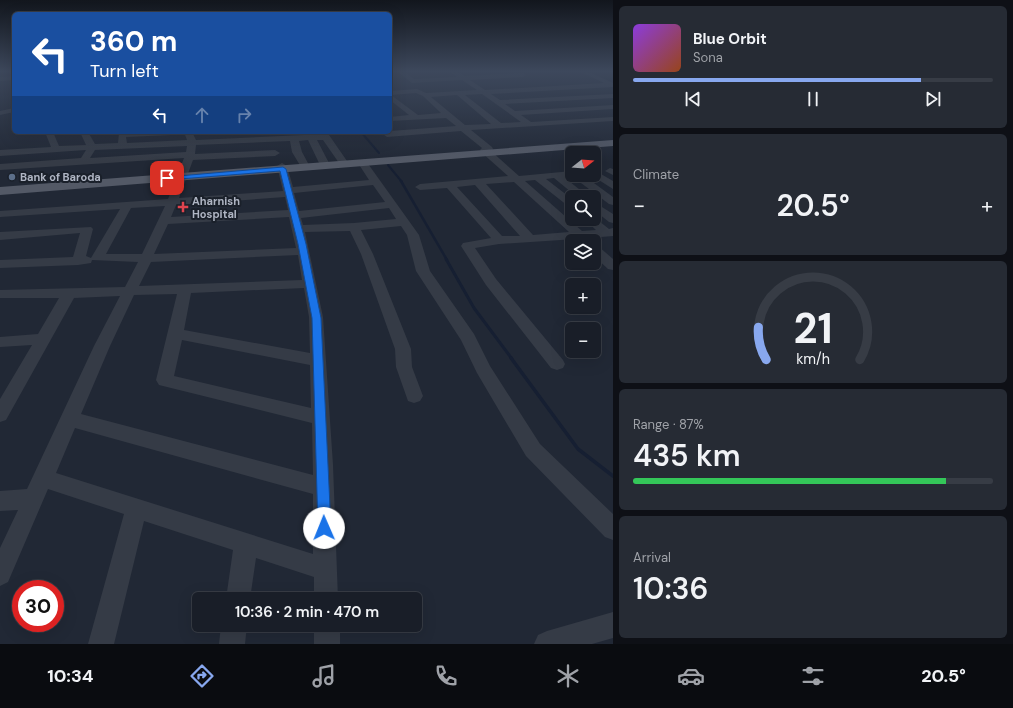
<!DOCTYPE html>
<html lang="en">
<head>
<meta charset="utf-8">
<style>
	:root { --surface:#191e28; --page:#262b34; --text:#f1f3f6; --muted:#9fa2a8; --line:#373c45; --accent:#88a8ef }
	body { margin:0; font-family:"DM Sans",sans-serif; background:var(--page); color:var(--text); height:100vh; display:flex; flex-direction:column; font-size:15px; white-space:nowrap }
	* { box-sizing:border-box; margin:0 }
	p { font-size:13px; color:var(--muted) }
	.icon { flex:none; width:22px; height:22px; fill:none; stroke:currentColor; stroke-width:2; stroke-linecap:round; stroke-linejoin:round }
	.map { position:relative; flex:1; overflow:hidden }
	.side { display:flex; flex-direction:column; gap:6px; padding:6px; background:#0e1016; width:400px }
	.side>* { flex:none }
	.banner { position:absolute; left:12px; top:12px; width:380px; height:122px; border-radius:6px; box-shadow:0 4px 16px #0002,0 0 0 1px var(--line); background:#1a4fa0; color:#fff; overflow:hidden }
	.needle { width:26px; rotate:73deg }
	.fabs { position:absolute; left:565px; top:146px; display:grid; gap:8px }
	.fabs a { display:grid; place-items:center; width:36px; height:36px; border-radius:6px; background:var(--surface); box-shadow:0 4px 16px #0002,0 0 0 1px var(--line); font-size:20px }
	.speed { position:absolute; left:12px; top:580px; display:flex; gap:8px; font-size:20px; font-weight:700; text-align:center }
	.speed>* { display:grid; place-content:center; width:52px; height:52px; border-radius:50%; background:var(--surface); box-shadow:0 4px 16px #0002,0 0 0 1px var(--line); line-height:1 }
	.speed .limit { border:6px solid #d22; background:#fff; color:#111 }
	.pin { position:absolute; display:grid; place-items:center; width:34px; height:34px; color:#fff; margin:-17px; border-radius:8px; box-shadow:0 2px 6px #0006 }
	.me { position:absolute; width:44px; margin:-22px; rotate:359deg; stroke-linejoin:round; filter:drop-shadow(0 0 3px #0008) }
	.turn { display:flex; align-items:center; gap:14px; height:84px; padding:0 12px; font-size:18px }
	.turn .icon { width:52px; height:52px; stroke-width:2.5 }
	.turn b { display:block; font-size:28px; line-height:34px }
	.lanes { display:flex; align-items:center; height:38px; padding:0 12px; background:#0003; justify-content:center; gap:20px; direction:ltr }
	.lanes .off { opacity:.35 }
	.big { font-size:30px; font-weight:600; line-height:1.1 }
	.side .widget { flex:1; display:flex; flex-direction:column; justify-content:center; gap:6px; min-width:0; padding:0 14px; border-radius:6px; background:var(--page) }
	.side .dial { align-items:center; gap:0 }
	.dial svg { height:104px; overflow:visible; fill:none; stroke:var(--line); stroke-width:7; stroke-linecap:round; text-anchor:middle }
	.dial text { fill:var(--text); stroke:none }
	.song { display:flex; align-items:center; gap:12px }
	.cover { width:48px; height:48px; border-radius:6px; background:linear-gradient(135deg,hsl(270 70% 55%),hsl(20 70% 35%)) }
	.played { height:4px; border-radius:2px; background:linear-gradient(90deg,var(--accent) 80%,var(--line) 80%) }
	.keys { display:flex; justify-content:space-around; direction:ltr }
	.heat { display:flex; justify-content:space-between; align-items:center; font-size:22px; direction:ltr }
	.charge { height:6px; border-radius:3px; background:linear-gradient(90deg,#34c759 87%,var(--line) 0) }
	.trip { position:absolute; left:192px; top:592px; width:230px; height:40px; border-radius:6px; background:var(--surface); box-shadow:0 4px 16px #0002,0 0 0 1px var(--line); font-weight:600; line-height:40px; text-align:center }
	.tab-bar { display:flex; height:64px; justify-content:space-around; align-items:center; background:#0a0c10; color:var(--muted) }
	.tab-bar .icon { width:28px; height:28px }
	.tab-bar .selected { color:var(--accent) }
	.tab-bar b { font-size:18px; color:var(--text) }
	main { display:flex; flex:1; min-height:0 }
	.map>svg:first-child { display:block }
</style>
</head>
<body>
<main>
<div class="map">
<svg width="613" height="644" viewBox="0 0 613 644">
	<rect width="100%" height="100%" fill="#212835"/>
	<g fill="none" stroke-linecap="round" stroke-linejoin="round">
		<g stroke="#161f32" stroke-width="2">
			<polyline points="361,132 379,153"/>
			<polyline points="388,165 402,182"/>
		</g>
		<polyline stroke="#161f32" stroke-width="2.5" points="401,181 447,260"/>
		<polyline stroke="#161f32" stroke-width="3" points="446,259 474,308 512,359"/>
		<polyline stroke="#161f32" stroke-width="3.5" points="511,358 578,449 613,476"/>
		<g fill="#353b46" fill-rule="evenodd">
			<path d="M398,72H405L414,79L457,77L451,72H458L465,76L523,73L526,75L523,77L470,80L485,90L604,83L581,72H589L613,83V87L491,94L500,100L613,94V98L505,104L515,111L613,105V109L521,115L531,122L613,117V121L471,130L492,147L493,149L491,151L519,176L572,171V175H583L613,197V205L609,204L573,177L565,178L589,197H577L554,178L546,179L572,199V207L568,206L535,180L525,181L582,231L596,230L584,219H594V217L609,229L613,228V236L589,238L590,241H579L576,239L499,244L475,248L496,279L563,360L565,364L563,368L557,370L551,368L486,285L461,246L463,243L491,238L447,188L420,190L415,187L420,184L508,176L481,152L480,150L482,148L461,131L387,137L383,134L390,131L456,126L446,118L390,121V117L409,115L390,100V91L417,89L426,93L477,90L462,80L412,83ZM416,93L423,96L441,113L418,115L391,95ZM482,94L521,122L501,123L465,95ZM457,95L491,124L465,125L431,97ZM514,182L569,232L533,235L486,184ZM475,185L520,236H502L457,187Z"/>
			<polygon points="14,76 14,80 0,81 0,77"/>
			<polygon points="14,108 14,112 0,115 0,111"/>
			<path d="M45,132H53L59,146L86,145L80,132H88L95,144L118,143L119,133L176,132L172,135L126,137L127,143L187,140L184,132H192L196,140L326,134L329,135L347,161L342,164L339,163L323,140H317L329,163L324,166L319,163L308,140L299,141L302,152L309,165L304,168L301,167L292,152L290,141L196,145L195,154L275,150L280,153L275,156L193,160L179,198L283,191L277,166L282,163L287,166L293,187L369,180L358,163L363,160L366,161L419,235L430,271L474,334L490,366L540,444L613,514V540L605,537L526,456L477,373L461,340L416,271L407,235L401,226L361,230L373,254L411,349L412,367L423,396L420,401L414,403L408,401L396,367L395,349L361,254L350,231L305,232L323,317L333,465L338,599H314V577L256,558L250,599H226L233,550L144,521L114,644H88L124,514L48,489L8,582L0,586V548L18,510L0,511V491L27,489L94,346L120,296L74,298L6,420L0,422V399L32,345L0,347V337L38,334L59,298H0V290L125,287L138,262L92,260L91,263L78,265L0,268V260L73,257L80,233L0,240V232L91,227L93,229L86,256L91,258L120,209L0,217V211L168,199L184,158L0,170V164L81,158L86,150L0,156V150L51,147ZM187,146L186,152L90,158L95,150ZM373,185L385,202L299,211L294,193ZM285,197L288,210L171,217L176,205ZM165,206L142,254H106L131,208ZM389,208L396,219L354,223L303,225L301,218ZM289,217L296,248L154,254L168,224ZM298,255L302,280L139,286L151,262ZM304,288L309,317L310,353L184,330L191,293ZM177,294L156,380L159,385L312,423L313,475L81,414L110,346L134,295ZM182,340L310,365L311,408L174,376ZM75,428L313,494V554L56,473Z"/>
			<polygon points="610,168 613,169 613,175 605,171"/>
			<polygon points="594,170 613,181 613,189 591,175 594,175"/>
			<polygon points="594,202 613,214 613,223 609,222 594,210"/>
			<polygon points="594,245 598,246 613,259 613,270 608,269 594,256"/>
			<polygon points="613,612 613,638 592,644 534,644 538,635 547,631"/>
			<polygon points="221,625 247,625 245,644 219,644"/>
			<rect x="314" y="625" width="26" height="19"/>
		</g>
		<polygon fill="#535966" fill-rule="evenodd" points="613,140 613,146 0,195 0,187"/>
	</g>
	<linearGradient id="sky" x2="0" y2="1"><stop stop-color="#12161d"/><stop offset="0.44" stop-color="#3d485c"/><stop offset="1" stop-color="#3d485c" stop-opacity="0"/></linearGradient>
	<rect width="613" height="162" fill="url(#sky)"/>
	<polygon fill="#1a73e8" stroke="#114b97" points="283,167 286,169 306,244 321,318 331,528 329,532 324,534 320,532 318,528 312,318 298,244 280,171 167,180 164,178 167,177"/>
	<circle fill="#5c6f8a" stroke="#1a202a" stroke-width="1.5" cx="12" cy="177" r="4"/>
	<path fill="#e0444e" stroke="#1a202a" stroke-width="1.5" d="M181 201h4v4h4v4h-4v4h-4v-4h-4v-4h4z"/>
	<g text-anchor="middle" stroke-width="4" stroke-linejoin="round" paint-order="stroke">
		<g font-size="11" font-weight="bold" fill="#afb5c3" stroke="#1a202a" text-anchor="start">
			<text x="20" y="181">Bank of Baroda</text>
			<text x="192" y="205">Aharnish<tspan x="192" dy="13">Hospital</tspan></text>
		</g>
	</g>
</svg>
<div class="fabs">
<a><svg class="needle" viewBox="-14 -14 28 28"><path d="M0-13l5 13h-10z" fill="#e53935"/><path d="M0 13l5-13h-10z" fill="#9fa2a8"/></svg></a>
<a><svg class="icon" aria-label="search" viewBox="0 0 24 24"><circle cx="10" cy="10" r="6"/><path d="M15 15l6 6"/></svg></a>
<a><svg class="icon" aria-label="layers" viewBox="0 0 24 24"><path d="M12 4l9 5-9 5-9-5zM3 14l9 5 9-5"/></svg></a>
<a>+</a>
<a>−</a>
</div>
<div class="speed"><div class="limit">30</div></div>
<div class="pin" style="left:167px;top:178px;background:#d93025"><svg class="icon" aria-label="arrive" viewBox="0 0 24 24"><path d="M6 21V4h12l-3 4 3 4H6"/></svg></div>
<svg class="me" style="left:324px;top:528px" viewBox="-20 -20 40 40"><circle r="19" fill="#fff"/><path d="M0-13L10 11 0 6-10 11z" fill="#1a73e8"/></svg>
<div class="trip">10:36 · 2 min · 470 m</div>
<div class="banner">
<div class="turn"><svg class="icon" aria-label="left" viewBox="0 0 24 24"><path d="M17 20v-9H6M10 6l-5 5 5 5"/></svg><div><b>360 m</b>Turn left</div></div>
<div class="lanes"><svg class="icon" aria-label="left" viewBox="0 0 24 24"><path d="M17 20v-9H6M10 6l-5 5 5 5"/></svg><svg class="icon off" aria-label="ahead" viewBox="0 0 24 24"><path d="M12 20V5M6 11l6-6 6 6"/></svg><svg class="icon off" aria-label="right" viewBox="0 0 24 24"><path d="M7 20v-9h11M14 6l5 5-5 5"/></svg></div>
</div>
</div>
<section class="side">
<div class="widget">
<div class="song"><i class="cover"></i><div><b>Blue Orbit</b><p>Sona</p></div></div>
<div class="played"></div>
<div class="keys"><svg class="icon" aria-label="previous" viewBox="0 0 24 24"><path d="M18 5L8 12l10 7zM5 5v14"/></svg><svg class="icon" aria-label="pause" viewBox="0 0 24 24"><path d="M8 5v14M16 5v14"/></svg><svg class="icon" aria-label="next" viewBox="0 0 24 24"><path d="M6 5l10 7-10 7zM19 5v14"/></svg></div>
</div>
<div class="widget"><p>Climate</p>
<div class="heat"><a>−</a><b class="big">20.5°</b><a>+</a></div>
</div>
<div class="widget dial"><svg viewBox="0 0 100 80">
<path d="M14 69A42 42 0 1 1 86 69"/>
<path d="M14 69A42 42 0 0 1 8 44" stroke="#88a8ef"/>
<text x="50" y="56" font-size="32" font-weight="700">21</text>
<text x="50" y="72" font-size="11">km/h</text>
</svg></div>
<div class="widget"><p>Range · 87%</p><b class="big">435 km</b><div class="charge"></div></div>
<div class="widget"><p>Arrival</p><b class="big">10:36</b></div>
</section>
</main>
<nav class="tab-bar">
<b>10:34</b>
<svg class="icon selected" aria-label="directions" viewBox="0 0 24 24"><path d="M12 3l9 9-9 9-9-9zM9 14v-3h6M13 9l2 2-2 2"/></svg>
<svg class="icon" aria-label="music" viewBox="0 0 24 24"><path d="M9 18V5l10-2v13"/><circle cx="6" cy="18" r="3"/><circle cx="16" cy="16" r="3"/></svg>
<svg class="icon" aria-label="phone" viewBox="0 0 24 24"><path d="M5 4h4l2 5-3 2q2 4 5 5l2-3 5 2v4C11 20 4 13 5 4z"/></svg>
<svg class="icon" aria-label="climate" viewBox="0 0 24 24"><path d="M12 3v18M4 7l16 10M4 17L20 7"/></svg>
<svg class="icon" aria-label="car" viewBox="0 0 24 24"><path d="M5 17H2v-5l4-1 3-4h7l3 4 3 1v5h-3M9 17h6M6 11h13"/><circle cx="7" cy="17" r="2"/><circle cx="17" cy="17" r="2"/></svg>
<svg class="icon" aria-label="filters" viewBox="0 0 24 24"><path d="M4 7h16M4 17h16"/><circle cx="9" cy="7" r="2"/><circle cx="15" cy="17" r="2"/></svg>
<b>20.5°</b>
</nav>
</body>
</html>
